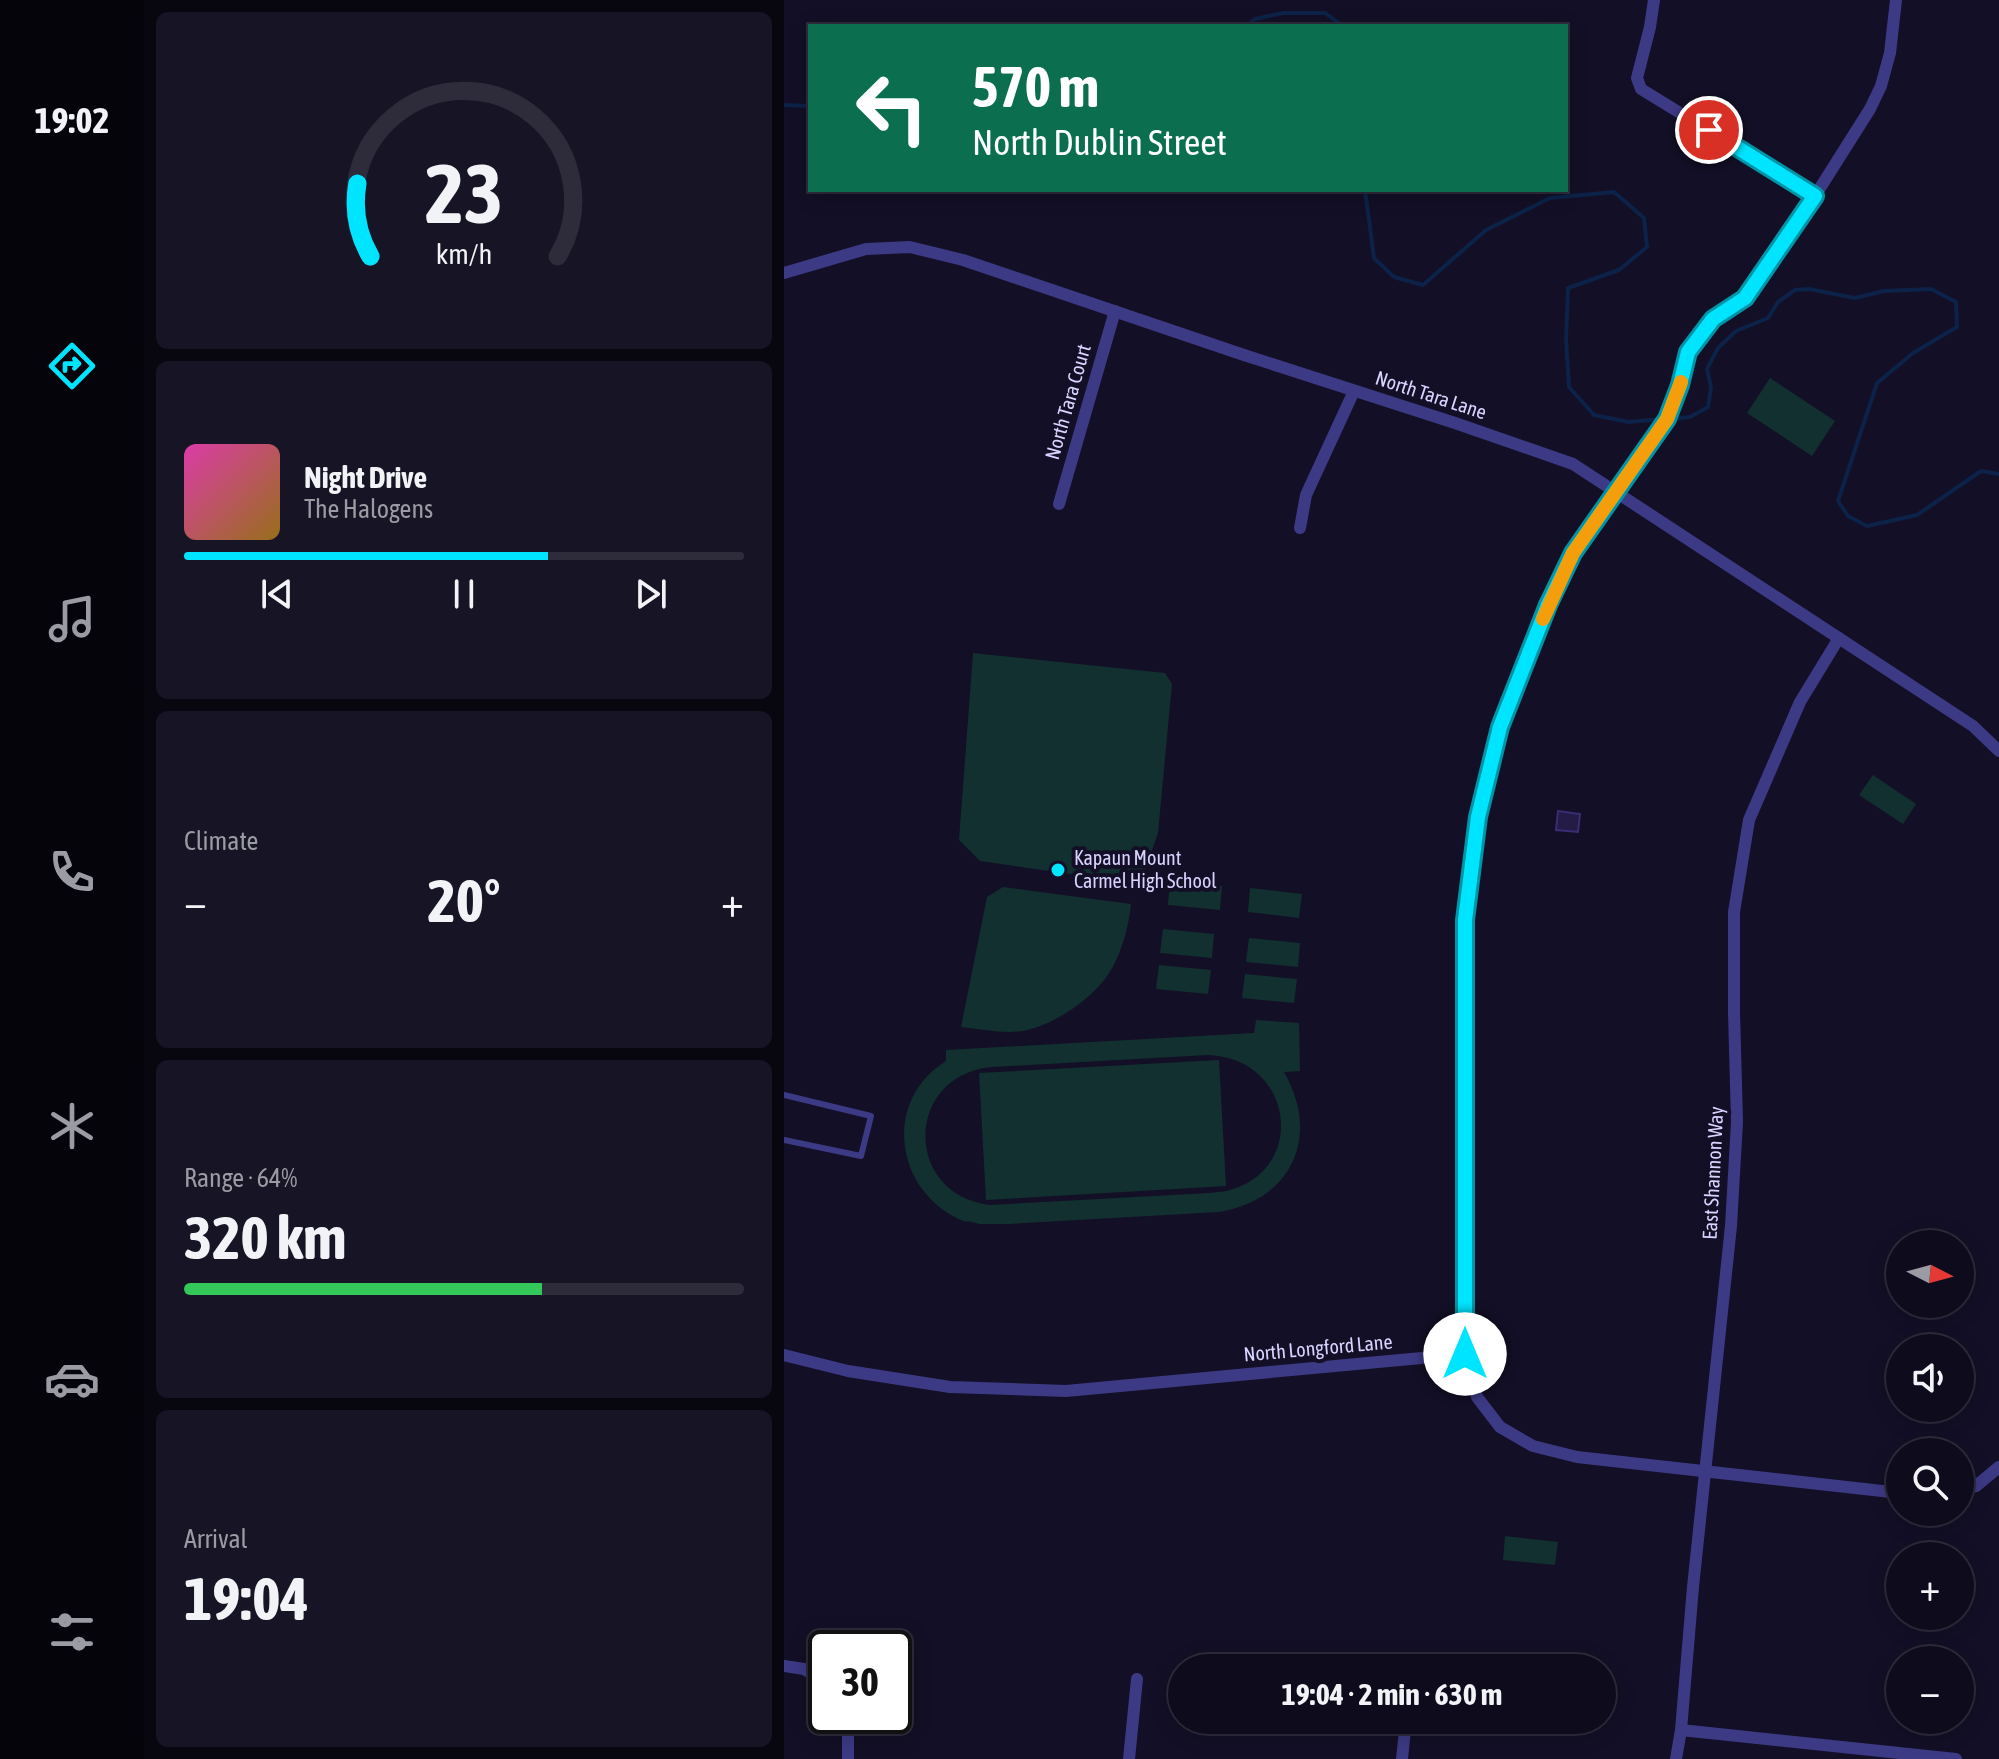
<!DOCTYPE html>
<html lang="en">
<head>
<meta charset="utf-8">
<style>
	:root { --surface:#0e0b1c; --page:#171425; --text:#f1f3f6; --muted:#9b9ba3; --line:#2e2b3b; --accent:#00e5ff }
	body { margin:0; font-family:"Asap Condensed",sans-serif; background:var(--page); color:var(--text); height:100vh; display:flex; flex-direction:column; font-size:30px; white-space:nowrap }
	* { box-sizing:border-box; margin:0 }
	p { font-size:26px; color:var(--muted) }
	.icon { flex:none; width:44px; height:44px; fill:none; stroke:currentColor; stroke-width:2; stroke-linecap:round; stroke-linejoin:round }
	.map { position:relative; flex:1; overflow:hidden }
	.details { display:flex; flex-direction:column; gap:12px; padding:12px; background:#08060f; width:640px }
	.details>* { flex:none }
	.guide { position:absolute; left:24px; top:24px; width:760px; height:168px; border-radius:0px; box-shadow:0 4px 20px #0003,0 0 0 2px var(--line); background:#0b6e4f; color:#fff; overflow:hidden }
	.needle { width:52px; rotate:96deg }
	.tools { position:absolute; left:1102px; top:1230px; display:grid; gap:16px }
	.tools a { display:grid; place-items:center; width:88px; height:88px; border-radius:50%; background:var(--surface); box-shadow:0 4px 20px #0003,0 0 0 2px var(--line); font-size:40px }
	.speed { position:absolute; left:24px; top:1630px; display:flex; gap:16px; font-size:40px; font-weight:700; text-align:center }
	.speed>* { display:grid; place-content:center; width:104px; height:104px; border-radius:50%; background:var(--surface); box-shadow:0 4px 20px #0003,0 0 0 2px var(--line); line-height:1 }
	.speed .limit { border:4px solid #111; border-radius:12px; background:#fff; color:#111 }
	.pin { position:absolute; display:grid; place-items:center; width:68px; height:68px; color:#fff; margin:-34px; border:4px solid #fff; border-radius:50%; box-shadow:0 2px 8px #0007 }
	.me { position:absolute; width:88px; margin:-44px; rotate:0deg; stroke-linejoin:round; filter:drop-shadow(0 0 6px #0008) }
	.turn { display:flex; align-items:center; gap:28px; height:168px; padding:0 32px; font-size:36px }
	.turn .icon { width:104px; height:104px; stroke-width:2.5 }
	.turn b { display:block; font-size:56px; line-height:68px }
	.big { font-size:60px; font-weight:700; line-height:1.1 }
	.details .widget { flex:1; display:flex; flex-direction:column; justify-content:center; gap:12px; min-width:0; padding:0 28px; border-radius:12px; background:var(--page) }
	.details .dial { align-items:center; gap:0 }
	.dial svg { height:208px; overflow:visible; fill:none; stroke:var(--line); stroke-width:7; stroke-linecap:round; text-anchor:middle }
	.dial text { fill:var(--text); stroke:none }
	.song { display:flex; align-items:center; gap:24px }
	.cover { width:96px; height:96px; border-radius:12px; background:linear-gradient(135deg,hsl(320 70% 55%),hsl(40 70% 35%)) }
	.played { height:8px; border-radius:4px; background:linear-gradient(90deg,var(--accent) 65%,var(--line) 65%) }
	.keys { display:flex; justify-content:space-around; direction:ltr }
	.heat { display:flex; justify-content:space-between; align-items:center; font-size:44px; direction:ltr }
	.charge { height:12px; border-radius:6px; background:linear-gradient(90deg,#34c759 64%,var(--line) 0) }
	.trip { position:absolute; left:384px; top:1654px; width:448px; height:80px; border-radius:40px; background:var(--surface); box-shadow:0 4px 20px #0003,0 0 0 2px var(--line); font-weight:700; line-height:80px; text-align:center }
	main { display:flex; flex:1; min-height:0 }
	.dock { display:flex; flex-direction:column; width:144px; justify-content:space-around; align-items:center; background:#06040b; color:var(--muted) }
	.dock .icon { width:56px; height:56px }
	.dock .on { color:var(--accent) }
	.dock b { font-size:36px; color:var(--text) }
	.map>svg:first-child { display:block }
</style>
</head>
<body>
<main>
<nav class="dock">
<b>19:02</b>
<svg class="icon on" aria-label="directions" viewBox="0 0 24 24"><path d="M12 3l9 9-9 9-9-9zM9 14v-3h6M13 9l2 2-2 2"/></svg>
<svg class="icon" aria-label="music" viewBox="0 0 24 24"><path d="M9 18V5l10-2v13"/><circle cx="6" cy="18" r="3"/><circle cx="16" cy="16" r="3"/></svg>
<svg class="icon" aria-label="phone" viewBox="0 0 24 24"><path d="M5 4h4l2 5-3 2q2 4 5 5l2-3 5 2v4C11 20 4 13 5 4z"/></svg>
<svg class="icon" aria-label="climate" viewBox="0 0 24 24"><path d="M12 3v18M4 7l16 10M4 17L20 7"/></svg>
<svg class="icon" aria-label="car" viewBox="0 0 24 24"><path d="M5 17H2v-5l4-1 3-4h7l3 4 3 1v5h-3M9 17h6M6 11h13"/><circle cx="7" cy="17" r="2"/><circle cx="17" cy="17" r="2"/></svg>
<svg class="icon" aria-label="filters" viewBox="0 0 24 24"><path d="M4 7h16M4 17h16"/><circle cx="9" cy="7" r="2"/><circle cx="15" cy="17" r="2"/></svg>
</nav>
<section class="details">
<div class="widget dial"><svg viewBox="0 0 100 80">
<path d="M14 69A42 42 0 1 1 86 69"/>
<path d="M14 69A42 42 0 0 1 9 41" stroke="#00e5ff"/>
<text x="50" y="56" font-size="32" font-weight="700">23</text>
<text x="50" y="72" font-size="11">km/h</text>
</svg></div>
<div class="widget">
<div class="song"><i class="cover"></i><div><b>Night Drive</b><p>The Halogens</p></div></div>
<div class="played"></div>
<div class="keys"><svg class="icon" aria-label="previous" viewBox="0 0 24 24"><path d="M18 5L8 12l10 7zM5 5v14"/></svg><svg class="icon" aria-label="pause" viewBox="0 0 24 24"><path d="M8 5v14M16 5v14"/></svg><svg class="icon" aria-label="next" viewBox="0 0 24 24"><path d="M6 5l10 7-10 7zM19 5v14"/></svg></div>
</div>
<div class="widget"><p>Climate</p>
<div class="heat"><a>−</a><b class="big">20°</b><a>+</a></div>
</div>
<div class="widget"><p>Range · 64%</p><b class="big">320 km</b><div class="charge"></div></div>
<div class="widget"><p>Arrival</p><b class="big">19:04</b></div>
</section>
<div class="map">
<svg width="1215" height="1759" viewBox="0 0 1215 1759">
	<rect width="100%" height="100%" fill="#130f26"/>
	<g fill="#12302f" fill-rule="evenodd">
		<polygon points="986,378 1051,421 1028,456 963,413"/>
		<polygon points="189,653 381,673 388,684 374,833 356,884 196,861 175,840"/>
		<polygon points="1089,775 1132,804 1119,824 1075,795"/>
		<polygon points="386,880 438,886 436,910 384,905"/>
		<path d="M219,887L347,904C345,927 336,960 321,979C302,1003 269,1025 239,1031C219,1034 197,1029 177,1027L203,897Z"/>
		<polygon points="466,888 518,894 515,918 464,912"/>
		<polygon points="379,929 430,934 428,958 376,953"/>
		<polygon points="465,938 516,943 514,967 462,962"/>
		<polygon points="375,965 427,970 424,994 372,989"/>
		<polygon points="461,974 513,979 510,1003 458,998"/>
		<path d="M472,1020L515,1023L516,1071L500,1072C537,1136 508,1200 435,1212L224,1224H196L183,1221L182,1222C112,1196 96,1102 162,1061V1050L470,1033ZM423,1055C508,1057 524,1165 449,1189C442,1192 433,1192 425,1193L206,1205C119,1195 120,1075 208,1067Z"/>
		<polygon points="435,1060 442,1186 202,1200 195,1073"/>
		<polygon points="721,1536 774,1542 771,1565 719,1560"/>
	</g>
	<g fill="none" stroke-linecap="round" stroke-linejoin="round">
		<g stroke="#0c2248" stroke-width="4">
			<polyline points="464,26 471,19 499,13 541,13 559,26"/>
			<polyline points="0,105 26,106"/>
			<polyline points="581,190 590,258 610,277 639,285 702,230 766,198 830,192 860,218 863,247 835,270 784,288 782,340 785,387 810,415 845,422 878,419"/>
			<polyline points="887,419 906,417 924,407 927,387 923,369 934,348 952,331 984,318 994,302 1011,290 1025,289 1071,298 1100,291 1147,289 1172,302 1173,327 1129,353 1093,383 1054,501 1064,516 1083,526 1133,515 1197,471 1215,474"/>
		</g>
	</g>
	<polygon fill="#241b47" stroke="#3b2d73" stroke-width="2" points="774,811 796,814 794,832 772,830"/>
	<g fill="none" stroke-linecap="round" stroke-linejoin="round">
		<polyline stroke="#3d3a85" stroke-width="6" points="0,1095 87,1116 77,1156 0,1140"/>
		<g stroke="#3d3a85" stroke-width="12">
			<polyline points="870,0 866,27 853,78 857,89 1031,196"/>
			<polyline points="1112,0 1106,53 1097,86 1086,109 1031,196 961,298 929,319 904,352 896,385 883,419 789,553 764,605 716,727 694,817 681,920 681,1354 693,1397 716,1427 749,1446 793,1457 1116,1493"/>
			<polyline points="0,273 82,249 126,247 179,260 460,355 671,423 789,464 1189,726 1215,751"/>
			<polyline points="275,504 331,311"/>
			<polyline points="516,528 522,495 570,391"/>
			<polyline points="0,1355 64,1371 166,1387 282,1391 681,1354"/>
			<polyline points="1176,1491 1192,1486 1215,1467"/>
			<polyline points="0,1666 20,1669 42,1682"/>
			<polyline points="62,1716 64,1721 64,1759"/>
			<polyline points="897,1730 1172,1759"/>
			<polyline points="345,1759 353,1679"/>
			<polyline points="618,1759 622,1720"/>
			<polyline points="892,1759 897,1730 909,1587 947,1226 953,1122 950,1012 950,912 965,820 1016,702 1055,638"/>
		</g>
	</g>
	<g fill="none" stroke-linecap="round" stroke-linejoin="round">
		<g stroke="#0095a6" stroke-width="20">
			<polyline id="route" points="681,1354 681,920 694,817 716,727 764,605 789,553 883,419 896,385 904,352 929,319 961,298 1031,196 925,130"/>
		</g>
		<use href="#route" stroke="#00e5ff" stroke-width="14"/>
		<polyline stroke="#f59e0b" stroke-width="14" points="759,619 789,553 883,419 897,382"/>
	</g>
	<circle fill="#00e5ff" stroke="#130f26" stroke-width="3" cx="274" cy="870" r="8"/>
	<g text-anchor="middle" stroke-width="8" stroke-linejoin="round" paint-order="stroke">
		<g font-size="20" fill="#d9d4ff" stroke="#130f26">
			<text transform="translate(647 395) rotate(18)" y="7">North Tara Lane</text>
			<text transform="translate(284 402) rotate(-74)" y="7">North Tara Court</text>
			<text transform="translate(929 1173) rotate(-87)" y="7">East Shannon Way</text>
			<text transform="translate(534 1348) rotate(-5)" y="7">North Longford Lane</text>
		</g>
		<g font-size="20" fill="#d9d4ff" stroke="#130f26" text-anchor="start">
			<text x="290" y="865">Kapaun Mount<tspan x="290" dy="23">Carmel High School</tspan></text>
		</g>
	</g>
</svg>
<div class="tools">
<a><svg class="needle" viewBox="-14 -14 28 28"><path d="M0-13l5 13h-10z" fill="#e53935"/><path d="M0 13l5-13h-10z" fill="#9b9ba3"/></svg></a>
<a><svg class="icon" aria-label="sound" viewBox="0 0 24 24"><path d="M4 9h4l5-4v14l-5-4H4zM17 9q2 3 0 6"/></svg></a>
<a><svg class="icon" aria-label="search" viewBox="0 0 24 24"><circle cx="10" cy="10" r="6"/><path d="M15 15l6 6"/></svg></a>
<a>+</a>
<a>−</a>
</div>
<div class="speed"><div class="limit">30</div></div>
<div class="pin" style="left:925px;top:130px;background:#d93025"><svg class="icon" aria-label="arrive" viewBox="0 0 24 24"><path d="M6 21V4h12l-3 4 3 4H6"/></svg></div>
<svg class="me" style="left:681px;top:1354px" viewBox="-20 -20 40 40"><circle r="19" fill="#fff"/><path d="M0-13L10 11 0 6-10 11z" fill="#00e5ff"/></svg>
<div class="trip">19:04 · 2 min · 630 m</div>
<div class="guide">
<div class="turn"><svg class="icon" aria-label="left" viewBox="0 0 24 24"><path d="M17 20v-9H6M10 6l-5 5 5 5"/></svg><div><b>570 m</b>North Dublin Street</div></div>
</div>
</div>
</main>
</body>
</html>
